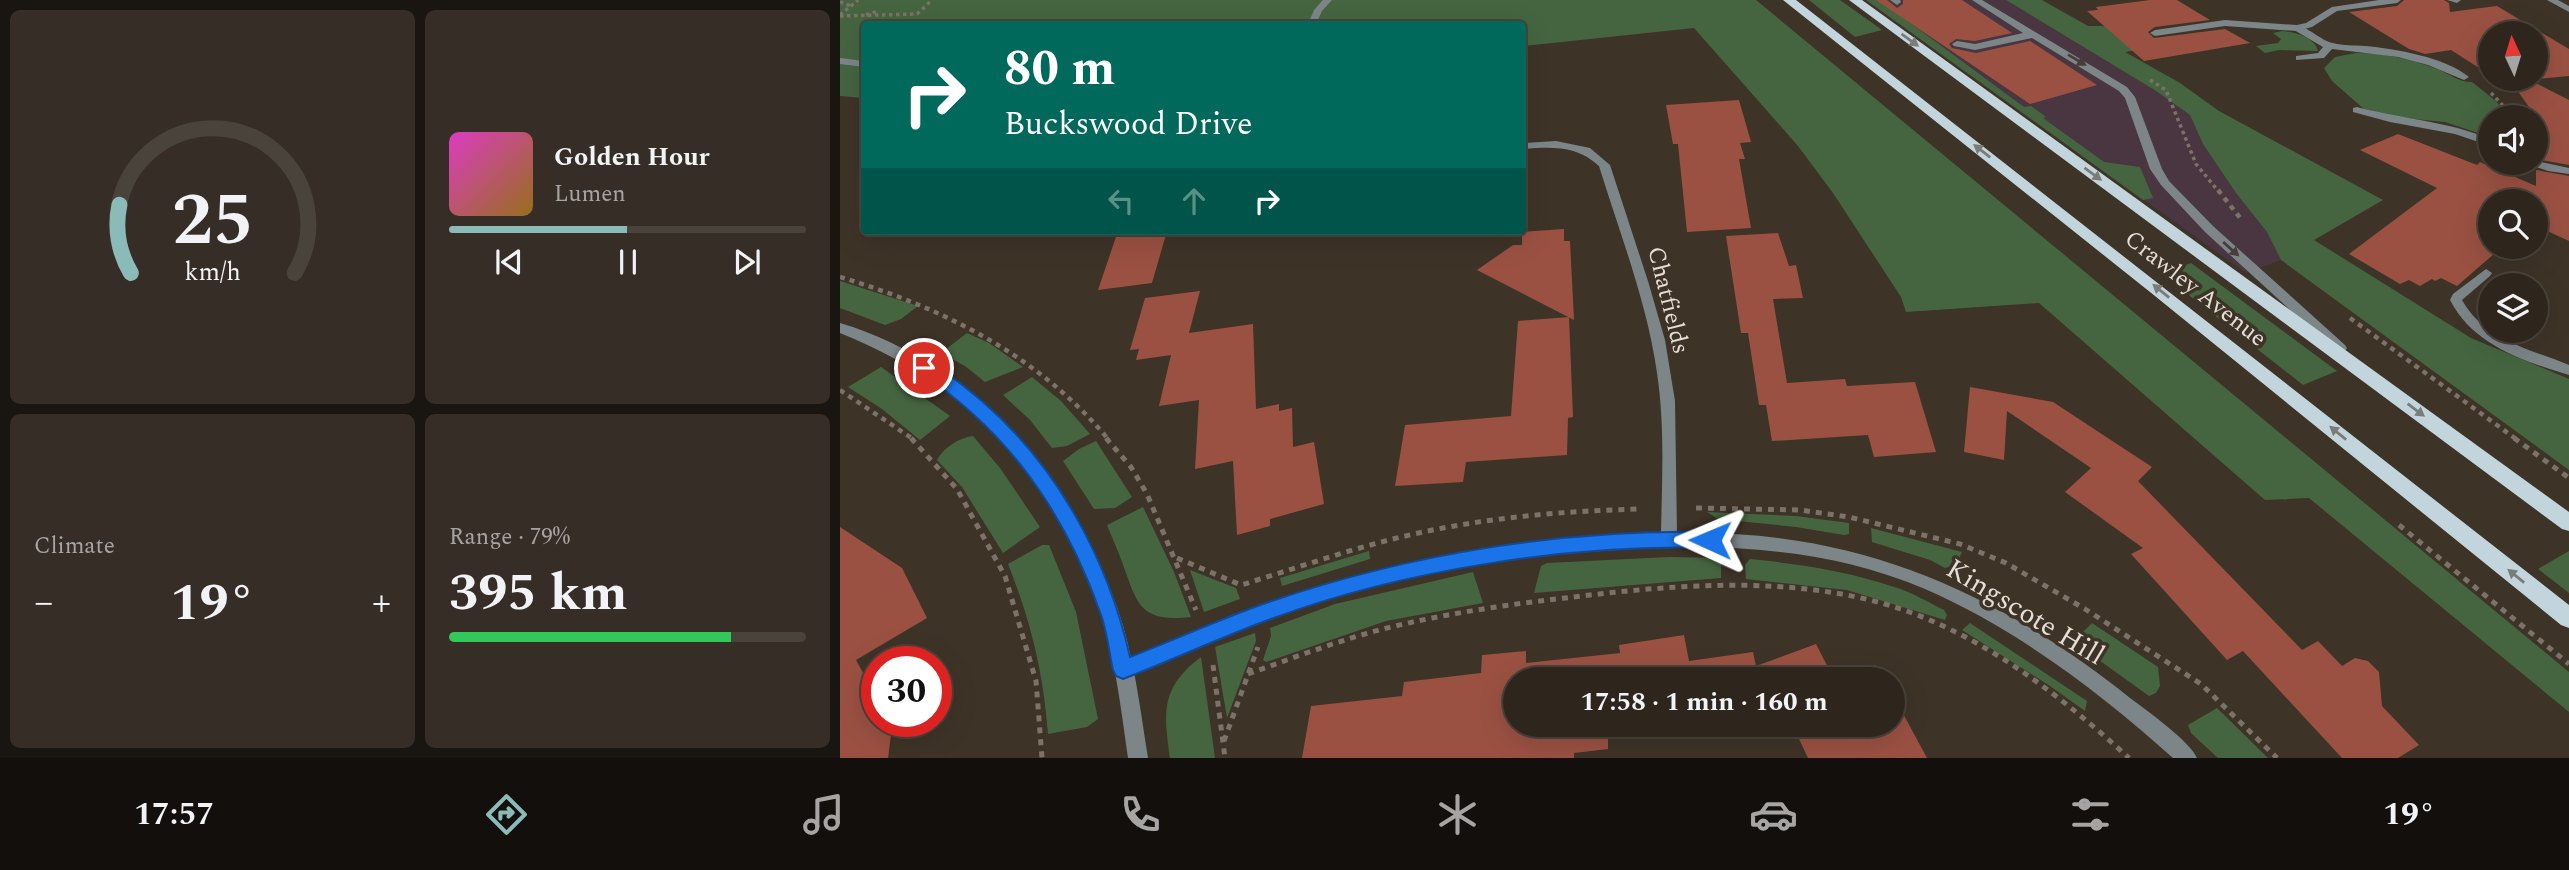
<!DOCTYPE html>
<html lang="en">
<head>
<meta charset="utf-8">
<style>
	:root { --surface:#2e261d; --page:#362e26; --text:#f1f3f6; --muted:#a7a5a4; --line:#49433b; --accent:#8bbbb9 }
	body { margin:0; font-family:Spectral,serif; background:var(--page); color:var(--text); height:100vh; display:flex; flex-direction:column; font-size:26px; white-space:nowrap }
	* { box-sizing:border-box; margin:0 }
	p { font-size:23px; color:var(--muted) }
	.icon { flex:none; width:38px; height:38px; fill:none; stroke:currentColor; stroke-width:2; stroke-linecap:round; stroke-linejoin:round }
	.map { position:relative; flex:1; overflow:hidden }
	.panel { display:flex; flex-direction:column; gap:10px; padding:10px; background:#191510; width:840px }
	.panel>* { flex:none }
	.banner { position:absolute; left:21px; top:21px; width:665px; height:214px; border-radius:7px; box-shadow:0 7px 28px #0002,0 0 0 2px var(--line); background:#00695c; color:#fff; overflow:hidden }
	.needle { width:46px; rotate:356deg }
	.fabs { position:absolute; left:1638px; top:21px; display:grid; gap:14px }
	.fabs a { display:grid; place-items:center; width:70px; height:70px; border-radius:50%; background:var(--surface); box-shadow:0 7px 28px #0002,0 0 0 2px var(--line); font-size:35px }
	.speed { position:absolute; left:21px; top:646px; display:flex; gap:14px; font-size:35px; font-weight:700; text-align:center }
	.speed>* { display:grid; place-content:center; width:91px; height:91px; border-radius:50%; background:var(--surface); box-shadow:0 7px 28px #0002,0 0 0 2px var(--line); line-height:1 }
	.speed .limit { border:10px solid #d22; background:#fff; color:#111 }
	.pin { position:absolute; display:grid; place-items:center; width:60px; height:60px; color:#fff; margin:-30px; border:4px solid #fff; border-radius:50%; box-shadow:0 2px 7px #0007 }
	.me { position:absolute; width:77px; margin:-38px; rotate:271deg; stroke-linejoin:round; filter:drop-shadow(0 0 5px #0008) }
	.turn { display:flex; align-items:center; gap:24px; height:147px; padding:0 28px; font-size:32px }
	.turn .icon { width:91px; height:91px; stroke-width:2.5 }
	.turn b { display:block; font-size:49px; line-height:60px }
	.lanes { display:flex; align-items:center; height:66px; padding:0 28px; background:#0003; justify-content:center; gap:35px; direction:ltr }
	.lanes .off { opacity:.35 }
	.big { font-size:52px; font-weight:700; line-height:1.1 }
	.panel .widget { flex:1; display:flex; flex-direction:column; justify-content:center; gap:10px; min-width:0; padding:0 24px; border-radius:10px; background:var(--page) }
	.panel .dial { align-items:center; gap:0 }
	.dial svg { height:182px; overflow:visible; fill:none; stroke:var(--line); stroke-width:7; stroke-linecap:round; text-anchor:middle }
	.dial text { fill:var(--text); stroke:none }
	.song { display:flex; align-items:center; gap:21px }
	.cover { width:84px; height:84px; border-radius:10px; background:linear-gradient(135deg,hsl(310 70% 55%),hsl(40 70% 35%)) }
	.played { height:7px; border-radius:4px; background:linear-gradient(90deg,var(--accent) 50%,var(--line) 50%) }
	.keys { display:flex; justify-content:space-around; direction:ltr }
	.heat { display:flex; justify-content:space-between; align-items:center; font-size:38px; direction:ltr }
	.charge { height:10px; border-radius:5px; background:linear-gradient(90deg,#34c759 79%,var(--line) 0) }
	.panel .tiles { flex:1; display:grid; gap:10px; grid-template-columns:repeat(2,1fr) }
	.trip { position:absolute; left:663px; top:667px; width:402px; height:70px; border-radius:35px; background:var(--surface); box-shadow:0 7px 28px #0002,0 0 0 2px var(--line); font-weight:700; line-height:70px; text-align:center }
	.tab-bar { display:flex; height:112px; justify-content:space-around; align-items:center; background:#120f0c; color:var(--muted) }
	.tab-bar .icon { width:49px; height:49px }
	.tab-bar .on { color:var(--accent) }
	.tab-bar b { font-size:32px; color:var(--text) }
	main { display:flex; flex:1; min-height:0 }
	.map>svg:first-child { display:block }
</style>
</head>
<body>
<main>
<section class="panel">
<div class="tiles">
<div class="widget dial"><svg viewBox="0 0 100 80">
<path d="M14 69A42 42 0 1 1 86 69"/>
<path d="M14 69A42 42 0 0 1 9 39" stroke="#8bbbb9"/>
<text x="50" y="56" font-size="32" font-weight="700">25</text>
<text x="50" y="72" font-size="11">km/h</text>
</svg></div>
<div class="widget">
<div class="song"><i class="cover"></i><div><b>Golden Hour</b><p>Lumen</p></div></div>
<div class="played"></div>
<div class="keys"><svg class="icon" aria-label="previous" viewBox="0 0 24 24"><path d="M18 5L8 12l10 7zM5 5v14"/></svg><svg class="icon" aria-label="pause" viewBox="0 0 24 24"><path d="M8 5v14M16 5v14"/></svg><svg class="icon" aria-label="next" viewBox="0 0 24 24"><path d="M6 5l10 7-10 7zM19 5v14"/></svg></div>
</div>
<div class="widget"><p>Climate</p>
<div class="heat"><a>−</a><b class="big">19°</b><a>+</a></div>
</div>
<div class="widget"><p>Range · 79%</p><b class="big">395 km</b><div class="charge"></div></div>
</div>
</section>
<div class="map">
<svg width="1729" height="758" viewBox="0 0 1729 758">
	<rect width="100%" height="100%" fill="#3e3327"/>
	<polygon fill="#493640" points="1026,0 1166,0 1316,91 1350,115 1363,144 1396,193 1427,232 1441,260 1406,273"/>
	<g fill="#456540">
		<polygon points="0,0 916,0 1729,672 1729,712 1469,498 1425,500 1199,303 1066,312 1061,297 993,193 958,146 854,28 683,46 682,24 24,24 24,98 0,96"/>
		<polygon points="969,0 1000,0 1042,30 1015,37"/>
		<polygon points="1026,0 1039,0 1184,107 1191,106 1206,117 1203,118 1264,162 1300,167 1313,198 1303,200"/>
		<polygon points="1166,0 1202,0 1248,26 1271,26 1305,49 1285,52 1340,83 1379,111 1543,200 1474,240 1631,338 1729,379 1729,470 1441,260 1427,232 1396,193 1363,144 1350,115 1316,91"/>
		<path d="M1442,31C1455,32 1475,37 1478,51L1439,50L1425,53L1416,46L1438,43L1441,39L1433,33Z"/>
		<path d="M1516,53C1544,53 1571,59 1597,69C1610,74 1618,82 1632,82L1656,101L1669,117H1650V137L1605,122L1553,117L1524,109L1492,81L1484,68L1495,57Z"/>
		<polygon points="1351,263 1497,371 1463,385 1322,274"/>
		<polygon points="0,281 78,306 61,319 45,325 0,308"/>
		<polygon points="127,333 149,343 183,367 145,382 125,366 101,353"/>
		<polygon points="41,367 110,416 80,440 42,409 8,387"/>
		<polygon points="192,377 221,401 250,434 227,446 212,448 190,420 163,395"/>
		<path d="M133,436L160,468L200,527L163,553L122,487L97,460C104,447 119,438 133,436Z"/>
		<polygon points="256,441 292,497 275,508 254,509 223,461 239,449"/>
		<path d="M303,507L334,572L351,617C298,623 297,602 282,562C278,550 272,538 267,525Z"/>
		<polygon points="867,512 956,516 1009,523 1009,534 1004,535 956,527 878,519"/>
		<polygon points="1031,528 1122,552 1116,565 1105,568 1090,560 1032,542"/>
		<path d="M202,545H209L236,612L258,719L247,727L208,734C203,671 191,622 168,564Z"/>
		<polygon points="529,551 530,559 442,586 440,578"/>
		<polygon points="1729,551 1729,593 1698,569"/>
		<polygon points="829,557 881,558 881,578 694,593 701,566 707,563"/>
		<path d="M910,559C959,564 1008,571 1054,587C1071,592 1088,602 1104,610L1107,615L1105,620L1007,590L906,579L905,565Z"/>
		<polygon points="350,570 396,588 400,599 364,612"/>
		<polygon points="633,572 643,603 546,621 426,662 423,660 431,636 430,628 495,604"/>
		<polygon points="1130,623 1247,701 1245,711 1210,686 1122,630"/>
		<polygon points="1252,623 1318,667 1320,686 1316,693 1309,696 1238,645 1236,639"/>
		<polygon points="415,633 416,641 387,718 375,647"/>
		<path d="M361,657L375,758H330C324,712 320,688 361,657Z"/>
		<polygon points="1377,708 1428,758 1378,758 1351,733 1348,725"/>
	</g>
	<g fill="#9a5142">
		<polygon points="1036,0 1047,0 1057,8 1063,4 1063,0 1122,0 1172,33 1135,41 1116,39 1109,44 1112,48 1136,53 1190,41 1257,85 1190,104"/>
		<polygon points="1310,0 1337,0 1370,20 1315,27 1308,32 1314,38 1385,29 1410,43 1304,61 1247,11 1258,10 1256,7"/>
		<polygon points="1564,0 1604,0 1609,3 1610,12 1657,6 1729,49 1729,76 1696,79 1696,33 1650,33 1650,75 1611,50 1585,54 1569,49 1509,12 1557,6"/>
		<polygon points="1656,79 1693,79 1688,79 1729,100 1729,165 1696,159 1696,117 1670,80 1658,81"/>
		<polygon points="899,100 911,142 900,143 905,159 899,159 911,228 847,232 838,144 833,144 826,105"/>
		<polygon points="1558,134 1637,165 1640,162 1696,186 1696,170 1729,176 1729,241 1696,226 1696,201 1650,201 1650,247 1662,247 1617,286 1601,278 1595,281 1592,279 1580,286 1569,280 1560,284 1509,254 1597,188 1520,150"/>
		<polygon points="724,229 724,241 730,241 734,320 637,270 673,245 682,245 682,232"/>
		<polygon points="278,231 327,231 312,283 258,290"/>
		<polygon points="938,233 949,266 956,265 963,298 933,299 947,383 1005,379 1007,386 1075,382 1096,452 1034,457 1028,435 932,441 926,405 919,405 908,333 901,333 886,236"/>
		<polygon points="360,291 349,333 413,324 416,409 439,404 439,411 452,408 453,447 474,442 484,504 430,519 430,526 397,535 393,461 355,469 359,400 319,406 331,355 296,360 299,349 290,350 305,298"/>
		<polygon points="729,317 733,417 728,418 727,455 626,462 623,482 555,486 565,425 671,416 678,321"/>
		<polygon points="1130,387 1213,402 1312,467 1298,481 1462,650 1478,641 1502,666 1515,658 1528,661 1539,672 1542,706 1579,745 1558,758 1502,758 1403,651 1387,660 1291,554 1303,548 1225,492 1251,468 1167,411 1164,460 1124,452"/>
		<polygon points="0,527 62,568 87,618 16,660 37,698 37,721 49,721 52,727 48,758 0,758"/>
		<polygon points="844,635 849,661 913,652 916,666 976,644 994,679 676,679 676,724 850,724 768,738 768,749 734,753 734,758 462,758 471,706 562,696 564,682 641,673 642,655 686,651 686,663 780,653 779,645"/>
		<polygon points="1035,665 1043,679 997,679"/>
		<polygon points="1054,697 1087,758 968,758 952,724 1054,724"/>
	</g>
	<g fill="none" stroke-linecap="round" stroke-linejoin="round">
		<g stroke="#7c7268" stroke-width="3.5" stroke-dasharray="3.5 3.5" stroke-linecap="butt">
			<polyline points="0,2 11,6"/>
			<polyline points="0,15 18,0"/>
			<polyline points="26,15 38,11"/>
			<polyline points="0,16 77,14 92,0"/>
			<polyline points="1310,80 1326,90 1356,164 1379,192"/>
			<polyline points="1651,93 1674,117"/>
		</g>
		<g stroke="#7c7268" stroke-width="4.5" stroke-dasharray="5 5" stroke-linecap="butt">
			<polyline points="1378,190 1401,219"/>
			<path d="M0,277C103,308 198,355 268,439"/>
			<polyline points="1510,318 1676,439"/>
			<polyline points="0,390 73,439"/>
		</g>
		<g stroke="#7c7268" stroke-width="5" stroke-dasharray="6 6" stroke-linecap="butt">
			<polyline points="71,438 117,489 165,576 196,681 202,758"/>
			<polyline points="266,438 291,467 307,494 356,610"/>
			<polyline points="1674,438 1729,478"/>
			<polyline points="856,508 960,510 1009,517 1120,544 1166,563 1245,609 1361,684 1437,758"/>
			<polyline points="1559,525 1729,664"/>
			<path d="M337,558L401,585C454,569 507,550 561,537C640,518 720,511 801,509"/>
			<polyline points="373,665 385,758"/>
			<path d="M408,674C453,658 497,641 543,629C603,614 664,605 725,598C831,585 942,575 1045,604C1138,631 1219,694 1289,758"/>
			<polyline points="384,741 418,647"/>
		</g>
		<g fill="#7c8588" fill-rule="evenodd">
			<polygon points="483,0 492,0 482,11 476,24 468,24 474,10"/>
			<polygon points="1050,0 1060,0 1061,2 1057,5"/>
			<polygon points="1132,0 1142,0 1287,87 1295,97 1322,169 1329,181 1373,226 1505,345 1507,348 1505,351 1495,351 1365,232 1321,185 1310,169 1285,98 1279,91 1192,38 1135,50 1114,46 1112,44 1117,41 1135,44 1183,33"/>
			<path d="M1454,26C1468,25 1479,40 1493,43C1503,46 1515,45 1525,46C1556,49 1605,57 1629,77L1624,80L1588,65L1558,57L1492,49L1484,58L1456,60V56L1478,53L1483,47L1454,30Z"/>
			<polygon points="0,58 24,61 24,67 0,64"/>
			<path d="M1646,269L1652,273L1650,276L1622,300C1644,340 1690,349 1729,365V375C1683,361 1633,345 1610,300L1613,294Z"/>
		</g>
		<g fill="#7c8588" fill-rule="evenodd">
			<polygon points="1539,0 1561,0 1557,3 1497,11 1472,27 1457,31 1385,26 1315,36 1310,33 1315,30 1385,20 1457,25 1466,23 1492,7"/>
			<polygon points="1607,0 1621,0 1617,3"/>
			<polygon points="1707,0 1718,0 1729,6 1729,12"/>
			<path d="M1517,107C1561,119 1608,121 1650,139V146L1615,134L1550,122L1513,112V108Z"/>
			<path d="M716,141L750,148L770,165L808,281L825,340L835,401L837,533C1014,529 1153,589 1290,698C1306,710 1350,741 1357,758H1333C1261,693 1175,628 1085,589C982,545 872,543 762,551C668,557 574,572 484,600C415,622 350,652 283,678L277,676L274,670L277,664C358,629 440,596 526,573C623,548 722,538 821,533C822,479 825,426 817,373C807,302 780,234 759,166C736,145 712,147 682,149V143Z"/>
			<polygon points="1696,161 1729,168 1729,174 1708,171 1685,163 1696,163"/>
		</g>
		<path fill="#7c8588" fill-rule="evenodd" d="M0,323C132,362 232,480 277,607C294,655 300,708 308,758H288C281,709 275,659 261,611C255,591 245,572 236,553C184,446 109,377 0,333Z"/>
		<g fill="#c3d5dc" fill-rule="evenodd">
			<polygon points="943,0 956,0 1729,605 1729,628 1721,625 1310,292"/>
			<polygon points="1009,0 1022,0 1729,512 1729,531 1722,529"/>
		</g>
	</g>
	<defs><path id="oneway-solid" d="M-6-.8H1V-3.2L6.5 0L1 3.2V.8H-6Z" transform="scale(1.75)"/></defs>
	<g fill="#7a7c78">
		<use href="#oneway-solid" transform="translate(1070 40) rotate(36)"/>
		<use href="#oneway-solid" transform="translate(1142 151) rotate(-142)"/>
		<use href="#oneway-solid" transform="translate(1253 174) rotate(36)"/>
		<use href="#oneway-solid" transform="translate(1321 291) rotate(-141)"/>
		<use href="#oneway-solid" transform="translate(1576 410) rotate(37)"/>
		<use href="#oneway-solid" transform="translate(1498 433) rotate(-141)"/>
		<use href="#oneway-solid" transform="translate(1676 576) rotate(-141)"/>
	</g>
	<g fill="#473f36">
		<use href="#oneway-solid" transform="translate(1237 60) rotate(31)"/>
		<use href="#oneway-solid" transform="translate(1391 249) rotate(42)"/>
	</g>
	<path fill="#1a73e8" stroke="#114b97" stroke-width="2" d="M84,363C105,369 125,387 142,401C218,467 268,560 290,657C337,639 382,618 429,602C569,554 723,529 870,532L877,535L880,540L877,546L870,548C732,544 562,570 431,619C381,637 333,660 283,679L276,676L273,670C269,651 267,630 260,612C224,511 168,431 79,372L76,368Z"/>
	<g text-anchor="middle" stroke-width="7" stroke-linejoin="round" paint-order="stroke">
		<g font-size="24" fill="#e5ded7" stroke="#3e3327">
			<text transform="translate(1356 288) rotate(38)" y="8">Crawley Avenue</text>
			<text transform="translate(829 300) rotate(76)" y="8">Chatfields</text>
		</g>
		<g font-size="28" fill="#e5ded7" stroke="#3e3327">
			<text transform="translate(1186 611) rotate(31)" y="10">Kingscote Hill</text>
		</g>
	</g>
</svg>
<div class="fabs">
<a><svg class="needle" viewBox="-14 -14 28 28"><path d="M0-13l5 13h-10z" fill="#e53935"/><path d="M0 13l5-13h-10z" fill="#a7a5a4"/></svg></a>
<a><svg class="icon" aria-label="sound" viewBox="0 0 24 24"><path d="M4 9h4l5-4v14l-5-4H4zM17 9q2 3 0 6"/></svg></a>
<a><svg class="icon" aria-label="search" viewBox="0 0 24 24"><circle cx="10" cy="10" r="6"/><path d="M15 15l6 6"/></svg></a>
<a><svg class="icon" aria-label="layers" viewBox="0 0 24 24"><path d="M12 4l9 5-9 5-9-5zM3 14l9 5 9-5"/></svg></a>
</div>
<div class="speed"><div class="limit">30</div></div>
<div class="pin" style="left:84px;top:368px;background:#d93025"><svg class="icon" aria-label="arrive" viewBox="0 0 24 24"><path d="M6 21V4h12l-3 4 3 4H6"/></svg></div>
<svg class="me" style="left:870px;top:540px" viewBox="-20 -20 40 40"><path d="M0-17L14 15 0 8-14 15z" fill="#1a73e8" stroke="#fff" stroke-width="4"/></svg>
<div class="trip">17:58 · 1 min · 160 m</div>
<div class="banner">
<div class="turn"><svg class="icon" aria-label="right" viewBox="0 0 24 24"><path d="M7 20v-9h11M14 6l5 5-5 5"/></svg><div><b>80 m</b>Buckswood Drive</div></div>
<div class="lanes"><svg class="icon off" aria-label="left" viewBox="0 0 24 24"><path d="M17 20v-9H6M10 6l-5 5 5 5"/></svg><svg class="icon off" aria-label="ahead" viewBox="0 0 24 24"><path d="M12 20V5M6 11l6-6 6 6"/></svg><svg class="icon" aria-label="right" viewBox="0 0 24 24"><path d="M7 20v-9h11M14 6l5 5-5 5"/></svg></div>
</div>
</div>
</main>
<nav class="tab-bar">
<b>17:57</b>
<svg class="icon on" aria-label="directions" viewBox="0 0 24 24"><path d="M12 3l9 9-9 9-9-9zM9 14v-3h6M13 9l2 2-2 2"/></svg>
<svg class="icon" aria-label="music" viewBox="0 0 24 24"><path d="M9 18V5l10-2v13"/><circle cx="6" cy="18" r="3"/><circle cx="16" cy="16" r="3"/></svg>
<svg class="icon" aria-label="phone" viewBox="0 0 24 24"><path d="M5 4h4l2 5-3 2q2 4 5 5l2-3 5 2v4C11 20 4 13 5 4z"/></svg>
<svg class="icon" aria-label="climate" viewBox="0 0 24 24"><path d="M12 3v18M4 7l16 10M4 17L20 7"/></svg>
<svg class="icon" aria-label="car" viewBox="0 0 24 24"><path d="M5 17H2v-5l4-1 3-4h7l3 4 3 1v5h-3M9 17h6M6 11h13"/><circle cx="7" cy="17" r="2"/><circle cx="17" cy="17" r="2"/></svg>
<svg class="icon" aria-label="filters" viewBox="0 0 24 24"><path d="M4 7h16M4 17h16"/><circle cx="9" cy="7" r="2"/><circle cx="15" cy="17" r="2"/></svg>
<b>19°</b>
</nav>
</body>
</html>
